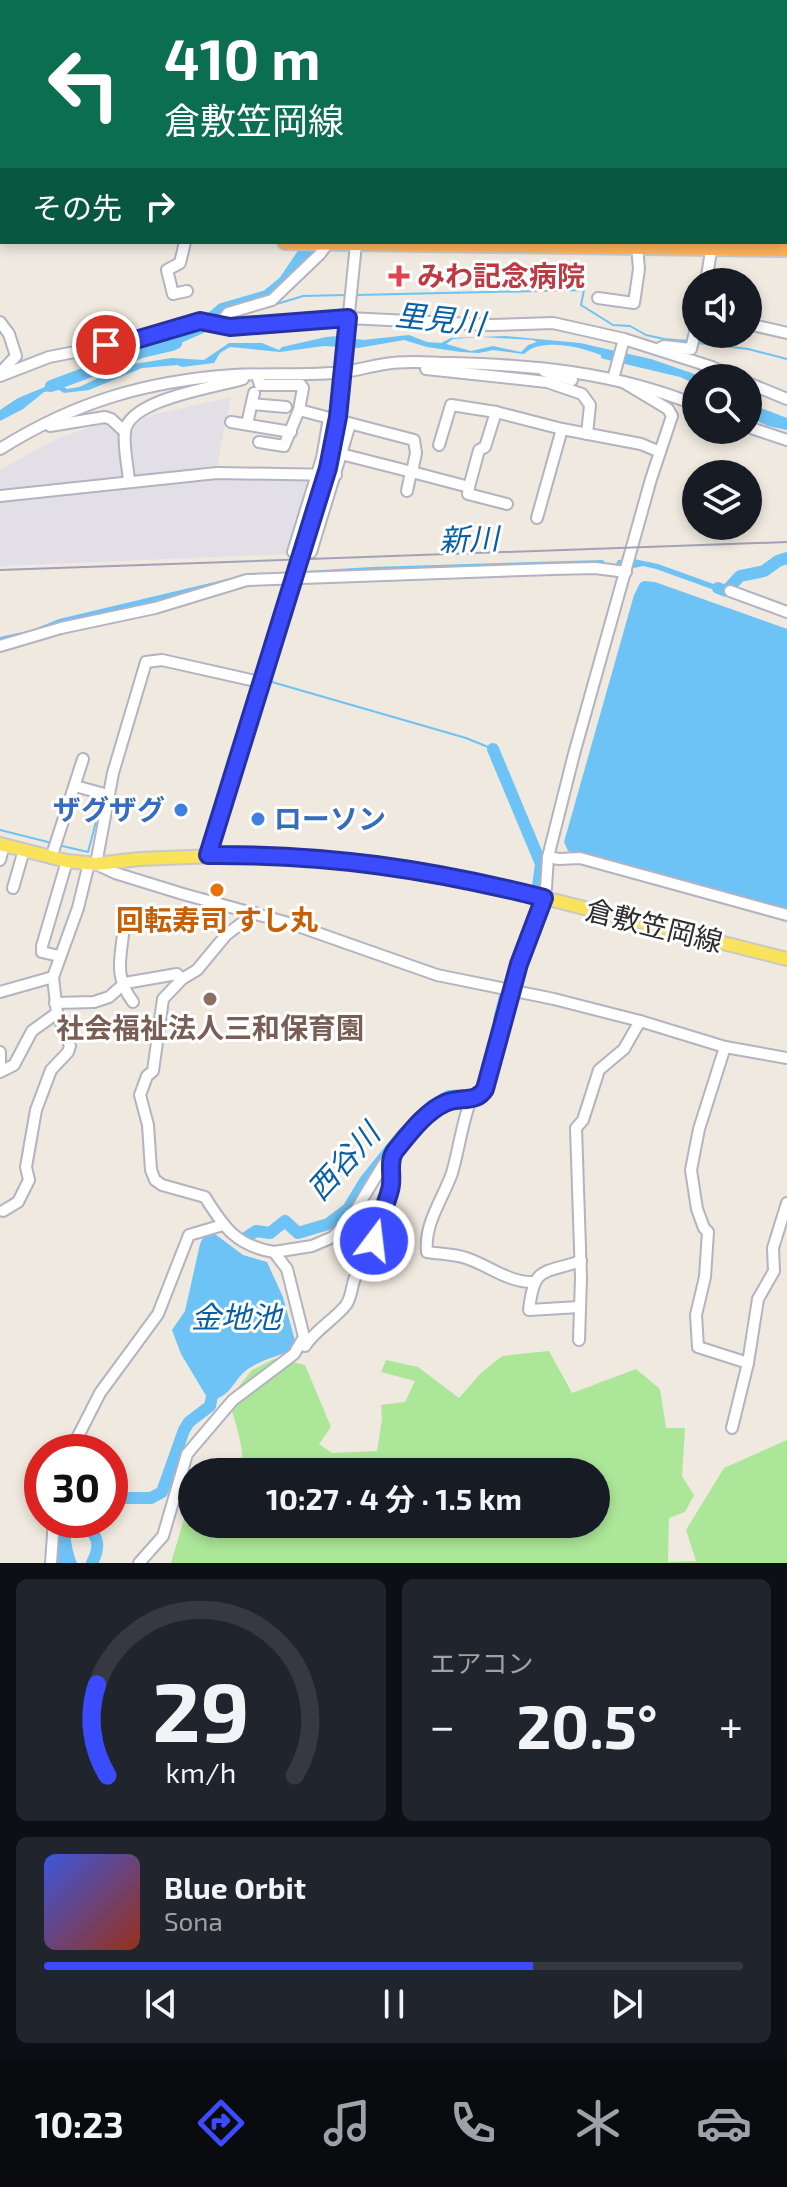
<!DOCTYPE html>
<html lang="ja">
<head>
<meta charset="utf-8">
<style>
	:root { --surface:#171b24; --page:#20242c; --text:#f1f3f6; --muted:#9ea1a6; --line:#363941; --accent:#3b4cff }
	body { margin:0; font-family:"Exo 2","Noto Sans JP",sans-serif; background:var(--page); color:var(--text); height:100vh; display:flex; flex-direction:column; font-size:30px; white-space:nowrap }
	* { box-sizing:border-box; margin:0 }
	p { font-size:26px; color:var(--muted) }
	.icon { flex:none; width:44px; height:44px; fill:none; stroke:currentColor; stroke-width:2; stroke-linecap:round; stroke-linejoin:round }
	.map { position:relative; height:1563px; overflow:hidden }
	.panel { display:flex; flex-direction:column; gap:16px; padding:16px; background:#0d0f14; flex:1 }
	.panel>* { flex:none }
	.guide { position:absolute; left:0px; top:0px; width:788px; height:244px; box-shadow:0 4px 12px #0003; background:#0b6e4f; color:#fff; overflow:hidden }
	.fabs { position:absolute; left:682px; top:268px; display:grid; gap:16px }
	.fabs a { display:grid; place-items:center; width:80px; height:80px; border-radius:50%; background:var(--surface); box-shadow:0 4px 12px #0003; font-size:40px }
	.speed { position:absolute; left:24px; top:1434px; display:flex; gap:16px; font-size:40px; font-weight:700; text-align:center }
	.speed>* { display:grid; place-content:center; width:104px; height:104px; border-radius:50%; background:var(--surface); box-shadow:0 4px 12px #0003; line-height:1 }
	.speed .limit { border:12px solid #d22; background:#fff; color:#111 }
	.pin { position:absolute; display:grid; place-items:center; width:68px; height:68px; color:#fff; margin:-34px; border:4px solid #fff; border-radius:50%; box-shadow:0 2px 8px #0007 }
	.me { position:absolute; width:88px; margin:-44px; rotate:15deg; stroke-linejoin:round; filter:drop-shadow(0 0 6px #0008) }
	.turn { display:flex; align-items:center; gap:28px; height:168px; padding:0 32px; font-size:36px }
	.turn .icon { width:104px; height:104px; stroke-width:2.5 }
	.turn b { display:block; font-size:56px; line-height:68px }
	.then { display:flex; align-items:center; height:76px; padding:0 32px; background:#0003; gap:16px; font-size:30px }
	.big { font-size:60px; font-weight:700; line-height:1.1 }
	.panel .card { flex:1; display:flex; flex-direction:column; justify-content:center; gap:12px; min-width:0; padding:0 28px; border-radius:12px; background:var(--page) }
	.panel .dial { align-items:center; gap:0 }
	.dial svg { height:208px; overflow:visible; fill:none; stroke:var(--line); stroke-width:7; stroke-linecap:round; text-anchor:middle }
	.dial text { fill:var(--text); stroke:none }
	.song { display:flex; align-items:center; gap:24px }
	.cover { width:96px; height:96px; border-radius:12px; background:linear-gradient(135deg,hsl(230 70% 55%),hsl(10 70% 35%)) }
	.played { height:8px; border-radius:4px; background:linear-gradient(90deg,var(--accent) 70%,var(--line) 70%) }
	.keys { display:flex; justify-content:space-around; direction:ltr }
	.heat { display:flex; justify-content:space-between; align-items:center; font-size:44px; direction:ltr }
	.panel .tiles { flex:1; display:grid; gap:16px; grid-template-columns:1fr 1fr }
	.card:last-child { grid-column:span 2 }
	.trip { position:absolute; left:178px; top:1458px; width:432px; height:80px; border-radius:40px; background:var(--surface); box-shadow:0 4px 12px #0003; font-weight:700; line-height:80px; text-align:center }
	.menu { display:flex; height:128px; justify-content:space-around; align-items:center; background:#090b0e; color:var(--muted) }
	.menu .icon { width:56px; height:56px }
	.menu .on { color:var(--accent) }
	.menu b { font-size:36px; color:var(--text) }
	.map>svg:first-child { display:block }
</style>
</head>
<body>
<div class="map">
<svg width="787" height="1563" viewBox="0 0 787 1563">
	<rect width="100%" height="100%" fill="#efe9df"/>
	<polygon fill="#e2dfe7" points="231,397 214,479 312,481 289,554 0,566 0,470 58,438 102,424 112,426 122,436 131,435 136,424 148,416"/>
	<path fill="#ace799" d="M549,1351L572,1393L636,1369L660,1389L666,1428H685L682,1476L694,1495L685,1512L669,1518L668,1562L696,1561L686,1530L724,1468L787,1440V1563H171L186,1512L192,1511V1524H596V1472H240C248,1457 234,1417 228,1400L252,1370L276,1358L305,1365L331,1427L319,1444L332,1453L377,1451L382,1419L381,1405L405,1402L415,1381L381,1372L386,1360L418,1367L459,1398L481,1373L502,1356Z"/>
	<g fill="#6dc3f5" fill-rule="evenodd">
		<path d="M409,335L427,342L441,343L451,338L506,336L580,343L651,359L706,378H696V384L680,377L604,359L601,358V355C581,347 541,337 524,354L493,350L479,353L461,352L427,347L404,340L358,348L324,346L280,352L230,347L220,353L214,363L182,367L177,365L142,368L89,390L64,393L59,390L44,392L23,409L0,421V410L18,398L57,382L67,389L79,387L127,365L172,358L204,360L229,343H262L279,350L282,347L326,337L339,336L363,340ZM482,337L533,340L537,342L528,345L521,352L493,346L471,351L446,344L453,339Z"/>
		<polygon points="748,397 753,405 787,418 787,430 768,426 748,417"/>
		<polygon points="634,559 658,564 722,587 728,593 759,606 656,569 643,566 629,569 620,563 616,568 607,568 603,563 301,573 206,591 0,640 0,637 4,636 32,630 59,619 244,575 371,567 603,560 608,567 615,566 618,560"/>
		<polygon points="644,581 655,582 787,629 787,910 568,851 564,842 634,595 640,583"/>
		<path d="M215,1234L243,1255L267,1262L283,1297L297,1348C280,1356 257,1360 243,1373C232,1384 227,1401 208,1399L181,1354L172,1330L185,1311L200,1244L203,1238Z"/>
		<path d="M59,1520H73C68,1532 72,1551 77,1563H55Z"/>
	</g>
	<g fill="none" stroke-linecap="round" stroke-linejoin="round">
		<g stroke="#6dc3f5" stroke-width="2">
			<polyline points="356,295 584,290 581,305 613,325 630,326 646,335 664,339 688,341"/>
			<polyline points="231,318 303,296 345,295"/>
			<polyline points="176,343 207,330"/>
			<polyline points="698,343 748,349 787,359"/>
			<polyline points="265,680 466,738 493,749"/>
			<polyline points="134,685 141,664"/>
			<polyline points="0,830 52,843"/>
			<polyline points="58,845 88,852 102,799"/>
		</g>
		<g stroke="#6dc3f5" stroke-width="12">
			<polyline points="487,2 488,0"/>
			<polyline points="51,386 142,352 172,345 176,343 175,339 200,328 222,309 267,296 284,282 305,251 318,242"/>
			<polyline points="718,588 726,591 740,576 764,571 778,561 787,558"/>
			<polyline points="493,749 541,864 538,886"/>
			<polyline points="499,1020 505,996"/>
			<polyline points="244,1239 256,1231 270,1233 285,1221 298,1233 328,1224 348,1209 365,1181 402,1135 433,1105 449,1096 467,1095"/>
			<polyline points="110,1498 151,1498 162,1492 184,1430 189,1422 210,1406 214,1386"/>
			<path d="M80,1520C96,1534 103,1542 92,1563"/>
		</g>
		<g stroke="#b3b3c1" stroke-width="14">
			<g id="minor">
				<polyline points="36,0 37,2"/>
				<polyline points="161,0 161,2"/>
				<polyline points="506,0 507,2"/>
				<polyline points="311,2 311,0"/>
				<polyline points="774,2 774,0"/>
				<polyline points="0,66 2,67"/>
				<polyline points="0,150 2,148"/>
				<polyline points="786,159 787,159"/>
				<polyline points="185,242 180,263 167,270 173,294 187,291"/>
				<polyline points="706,282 712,245"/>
				<polyline points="598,298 634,303 639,269 637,246"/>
				<polyline points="0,322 9,334 16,356 0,373"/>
				<polyline points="748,324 787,333"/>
				<polyline points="219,325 228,313 272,300 320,254 328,243"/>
				<polyline points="658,349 664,346 691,349 696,328"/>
				<polyline points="426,369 547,382 582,394 590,405 587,434"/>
				<polyline points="544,371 572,380"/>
				<polyline points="257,375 260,385 301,385 303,388 299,410 414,440 416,453 412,472 469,487 479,450 485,447 496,412 562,429 641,444 660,452"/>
				<polyline points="0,376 49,357 132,341 200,321 230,327 348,318 491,325 553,323 624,339 712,367 736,378"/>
				<polyline points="613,379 624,339"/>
				<polyline points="748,383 787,399"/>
				<polyline points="341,392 356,244"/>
				<polyline points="252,404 286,407"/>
				<polyline points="329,418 322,458 293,552 311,552 341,454"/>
				<polyline points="231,422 291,432"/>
				<polyline points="247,424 254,393"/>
				<polyline points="350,424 341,454 412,472"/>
				<polyline points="50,426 105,417 111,419 125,432"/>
				<polyline points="748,427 787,440"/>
				<polyline points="259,442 284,446 299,410"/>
				<polyline points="439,445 451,405 496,412"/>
				<path d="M0,449C75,402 146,381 234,375C270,373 308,376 344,372C358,370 371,366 385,364C407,360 430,363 452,363C536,365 617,373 696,405"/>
				<path d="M129,482C128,466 123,447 125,431C130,399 216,387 243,379"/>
				<polyline points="469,487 468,494 507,504"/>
				<polyline points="407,491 411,472"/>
				<polyline points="0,496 217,473 336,475"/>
				<polyline points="537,518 562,429"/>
				<polyline points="730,591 787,612"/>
				<polyline points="0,646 61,628 155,608 247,580 552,569 595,568 626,572"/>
				<polyline points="260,682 162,660 146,662 113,773 96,864 115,873 183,894 292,924 437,975 554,999 640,1021 725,1047 787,1058"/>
				<polyline points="75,786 108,795"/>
				<polyline points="208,855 277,630"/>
				<polyline points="548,857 559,859 580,858 787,915"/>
				<polyline points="51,858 83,759"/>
				<polyline points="0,860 4,845"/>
				<polyline points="13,888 24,850"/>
				<path d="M124,926C121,958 113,975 133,1002"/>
				<polyline points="59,956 42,952 42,946 67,861"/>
				<polyline points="0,992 53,977 78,908 89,863"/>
				<polyline points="55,1003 94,1002 109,997 125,983 177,974 182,979"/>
				<polyline points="725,1047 699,1129 691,1170 697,1209 704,1228 708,1232 705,1277 696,1315 698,1347 748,1363"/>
				<polyline points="0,1052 0,1071"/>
				<polyline points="0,1072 14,1065 32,1031 57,1013"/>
				<path d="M471,1099C462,1123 459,1149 452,1173C443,1199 424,1223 427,1252C440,1254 454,1254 466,1258C490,1266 509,1283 534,1282"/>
				<polyline points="3,1211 18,1202 29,1180 26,1167 36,1110 51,1070 68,1052 70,1046 57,1013 53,977"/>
				<polyline points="274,1252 312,1246 333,1237 351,1218 383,1165 421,1122 448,1101 477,1097 485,1089 519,964 541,908 546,888 548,857 574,754 651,479 672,416 668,409 623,382"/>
				<path d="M579,1307L529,1310C534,1265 543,1274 581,1261"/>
				<polyline points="579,1340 581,1278 576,1128 583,1120 599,1070 624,1049 640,1021"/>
				<path d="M305,1346C315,1330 334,1320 346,1305C354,1294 350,1280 360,1270L361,1257L374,1241L376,1222L391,1189V1157"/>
				<polyline points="732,1428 748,1363 758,1299 774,1271 773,1248 787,1203"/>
				<polyline points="70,1452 100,1393 158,1314 189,1235 223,1225"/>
				<polyline points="51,1563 54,1520"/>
				<path d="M139,1563L163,1536L187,1454L233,1400L294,1354L304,1337L287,1269L274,1252C237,1246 224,1228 205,1197L162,1185L155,1180L151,1170L148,1125L140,1095L147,1076L153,1071L163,999L182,979L197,970L226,935L255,913"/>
			</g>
		</g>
		<g stroke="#c8c8c8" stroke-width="16">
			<g id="major">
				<polyline points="498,2 498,0"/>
				<polyline points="0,844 67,861 96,864 140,859 239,855 319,857 399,867 493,885 787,959"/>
			</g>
		</g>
		<g stroke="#c8c8c8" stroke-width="18">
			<g id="highway">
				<polyline points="0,215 2,215"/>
				<polyline points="285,242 787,249"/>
			</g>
		</g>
		<use href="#minor" stroke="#fff" stroke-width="10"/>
		<use href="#major" stroke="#f8e35a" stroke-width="12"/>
		<use href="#highway" stroke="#ffb159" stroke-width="14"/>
		<polyline stroke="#a1a2b8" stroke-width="2" points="0,570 787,542"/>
		<g stroke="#b3b3c1" stroke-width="14" stroke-linecap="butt">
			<polyline id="minor-bridge" points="277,630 328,468 341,392"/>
		</g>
		<use href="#minor-bridge" stroke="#fff" stroke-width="10"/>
	</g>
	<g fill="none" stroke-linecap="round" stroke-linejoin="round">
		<g stroke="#2631a6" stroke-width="20">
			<path id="route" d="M106,345L132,341L200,321L230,327L348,318L338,417L328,468L208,855C327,854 429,869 544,898L519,964L485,1089C476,1104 459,1096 445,1103C425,1112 409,1134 395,1151C387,1162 394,1177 390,1190C385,1210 377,1219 374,1241"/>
		</g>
		<use href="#route" stroke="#3b4cff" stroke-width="14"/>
	</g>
	<path fill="#e0444e" stroke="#fff" stroke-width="3" d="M395 264h8v8h8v8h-8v8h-8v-8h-8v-8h8z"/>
	<g fill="#3f7fe0" stroke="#fff" stroke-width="3">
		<circle cx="181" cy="810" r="8"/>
		<circle cx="258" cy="819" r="8"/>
	</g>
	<circle fill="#e8710a" stroke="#fff" stroke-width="3" cx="217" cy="890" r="8"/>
	<circle fill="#8d6e63" stroke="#fff" stroke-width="3" cx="210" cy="999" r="8"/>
	<g text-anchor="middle" stroke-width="6" stroke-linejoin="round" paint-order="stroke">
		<g font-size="28" font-weight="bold" fill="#be3a42" stroke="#fff" text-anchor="start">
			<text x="417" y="286">みわ記念病院</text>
		</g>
		<g font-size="28" font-weight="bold" fill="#366cbe" stroke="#fff" text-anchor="end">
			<text x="165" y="820">ザグザグ</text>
			<text x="274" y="829" text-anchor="start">ローソン</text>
		</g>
		<g font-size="28" font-weight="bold" fill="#c56008" stroke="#fff">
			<text x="217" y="930">回転寿司 すし丸</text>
		</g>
		<g font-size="28" fill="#2d2d2d" stroke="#fff">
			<text transform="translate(654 926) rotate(14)" y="10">倉敷笠岡線</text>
		</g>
		<g font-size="28" font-weight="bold" fill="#785e54" stroke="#fff">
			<text x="210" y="1038">社会福祉法人三和保育園</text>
		</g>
		<g font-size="30" font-style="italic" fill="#0760a7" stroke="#fff">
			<text transform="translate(440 320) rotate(6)" y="10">里見川</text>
			<text transform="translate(469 540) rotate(-2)" y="10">新川</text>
			<text transform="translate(344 1162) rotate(-48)" y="10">西谷川</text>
			<text x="236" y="1328">金地池</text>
		</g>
	</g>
</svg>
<div class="fabs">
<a><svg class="icon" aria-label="sound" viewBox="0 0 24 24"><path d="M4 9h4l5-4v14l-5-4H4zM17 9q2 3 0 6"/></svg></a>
<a><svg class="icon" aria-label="search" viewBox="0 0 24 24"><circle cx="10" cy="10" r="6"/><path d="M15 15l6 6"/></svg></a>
<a><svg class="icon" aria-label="layers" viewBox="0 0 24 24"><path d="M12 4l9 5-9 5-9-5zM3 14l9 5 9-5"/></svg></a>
</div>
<div class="speed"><div class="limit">30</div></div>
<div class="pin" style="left:106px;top:345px;background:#d93025"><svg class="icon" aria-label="arrive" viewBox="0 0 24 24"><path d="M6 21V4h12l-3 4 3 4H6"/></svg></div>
<svg class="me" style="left:374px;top:1241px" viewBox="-20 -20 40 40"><circle r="17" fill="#3b4cff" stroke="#fff" stroke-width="3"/><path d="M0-11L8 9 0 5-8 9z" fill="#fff"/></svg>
<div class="trip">10:27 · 4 分 · 1.5 km</div>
<div class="guide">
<div class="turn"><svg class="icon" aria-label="left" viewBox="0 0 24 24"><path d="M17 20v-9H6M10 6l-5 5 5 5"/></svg><div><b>410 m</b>倉敷笠岡線</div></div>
<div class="then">その先<svg class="icon" aria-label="right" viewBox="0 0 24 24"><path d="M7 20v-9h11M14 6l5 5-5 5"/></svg></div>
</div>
</div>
<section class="panel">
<div class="tiles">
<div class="card dial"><svg viewBox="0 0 100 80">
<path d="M14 69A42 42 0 1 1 86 69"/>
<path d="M14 69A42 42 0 0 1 10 34" stroke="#3b4cff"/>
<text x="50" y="56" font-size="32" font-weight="700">29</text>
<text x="50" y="72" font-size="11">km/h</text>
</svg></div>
<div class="card"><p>エアコン</p>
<div class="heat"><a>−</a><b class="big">20.5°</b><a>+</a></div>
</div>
<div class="card">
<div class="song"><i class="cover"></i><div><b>Blue Orbit</b><p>Sona</p></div></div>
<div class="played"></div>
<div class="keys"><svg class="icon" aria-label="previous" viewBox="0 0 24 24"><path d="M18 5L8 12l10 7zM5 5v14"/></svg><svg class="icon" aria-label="pause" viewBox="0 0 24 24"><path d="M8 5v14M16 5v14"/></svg><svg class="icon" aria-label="next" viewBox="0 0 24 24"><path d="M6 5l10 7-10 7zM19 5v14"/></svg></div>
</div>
</div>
</section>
<nav class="menu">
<b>10:23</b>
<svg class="icon on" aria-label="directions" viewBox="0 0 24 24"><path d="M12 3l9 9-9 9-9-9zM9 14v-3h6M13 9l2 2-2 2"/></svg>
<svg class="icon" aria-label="music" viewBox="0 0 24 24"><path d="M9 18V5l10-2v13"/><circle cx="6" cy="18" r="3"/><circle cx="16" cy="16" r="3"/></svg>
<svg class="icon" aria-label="phone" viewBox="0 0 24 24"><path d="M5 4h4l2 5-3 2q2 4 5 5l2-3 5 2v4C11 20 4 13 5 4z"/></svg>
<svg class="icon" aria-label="climate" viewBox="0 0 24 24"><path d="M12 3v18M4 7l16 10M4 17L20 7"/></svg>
<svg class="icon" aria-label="car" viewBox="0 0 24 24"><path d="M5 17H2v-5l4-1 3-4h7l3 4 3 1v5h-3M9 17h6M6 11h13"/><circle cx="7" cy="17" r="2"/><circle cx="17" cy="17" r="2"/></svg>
</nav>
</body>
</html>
